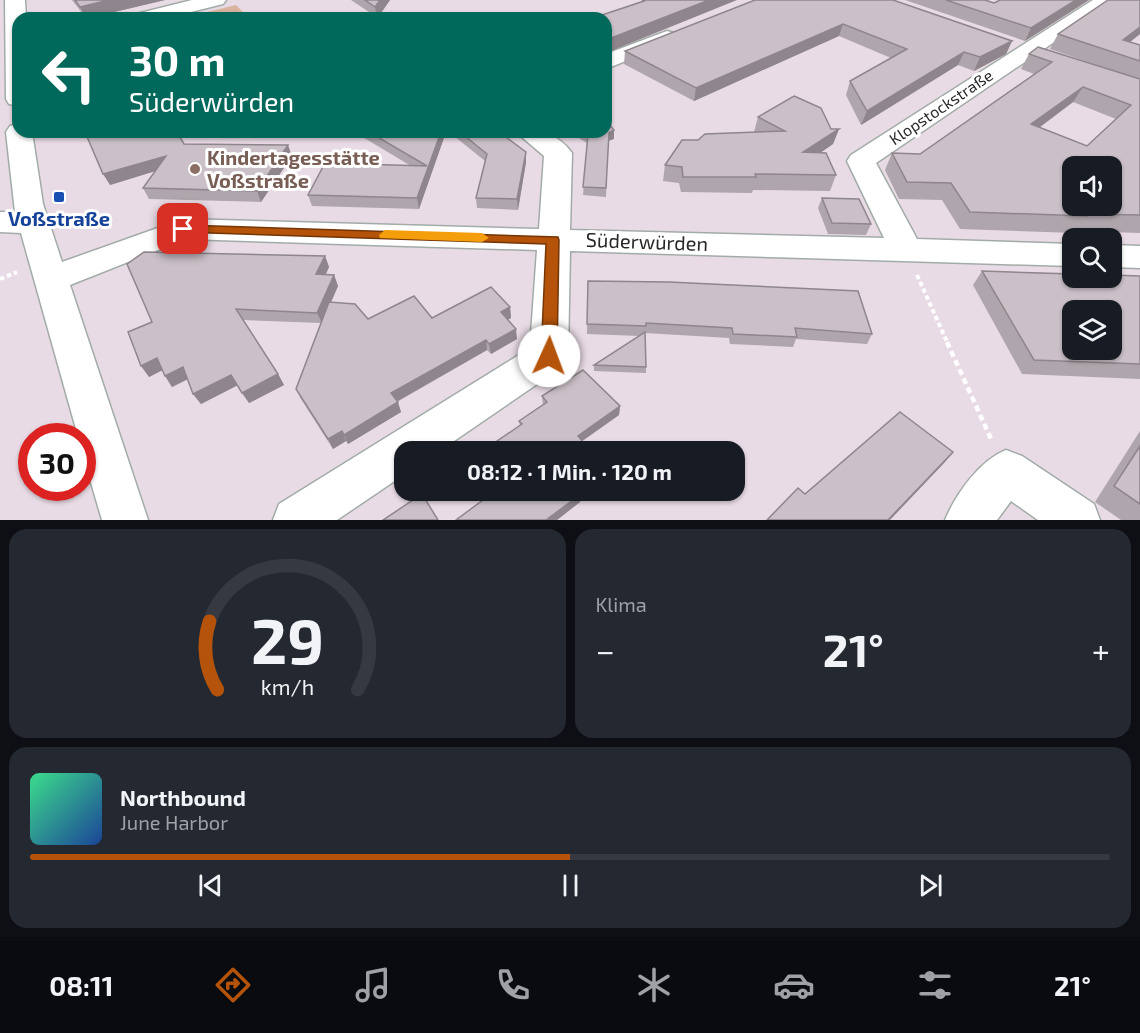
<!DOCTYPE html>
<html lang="de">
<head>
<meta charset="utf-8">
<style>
	:root { --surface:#171b24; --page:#242831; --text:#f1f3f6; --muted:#9ea1a6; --line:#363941; --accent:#b45309 }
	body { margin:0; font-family:"Exo 2",sans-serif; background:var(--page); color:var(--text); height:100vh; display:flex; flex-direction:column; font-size:22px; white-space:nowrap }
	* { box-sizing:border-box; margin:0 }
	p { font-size:20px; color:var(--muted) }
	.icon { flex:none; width:33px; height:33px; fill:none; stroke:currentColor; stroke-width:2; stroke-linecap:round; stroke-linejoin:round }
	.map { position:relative; height:520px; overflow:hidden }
	.panel { display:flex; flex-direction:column; gap:9px; padding:9px; background:#0d0f14; flex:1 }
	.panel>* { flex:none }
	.hud { position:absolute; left:12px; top:12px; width:600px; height:126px; border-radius:18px; box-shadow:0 2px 4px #0004; background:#00695c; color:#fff; overflow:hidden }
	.buttons { position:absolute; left:1062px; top:156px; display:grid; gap:12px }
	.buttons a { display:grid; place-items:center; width:60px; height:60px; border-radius:12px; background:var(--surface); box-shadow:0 2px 4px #0004; font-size:30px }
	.speed { position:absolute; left:18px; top:423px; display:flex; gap:12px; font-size:30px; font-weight:700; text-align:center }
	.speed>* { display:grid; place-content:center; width:78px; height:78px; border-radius:50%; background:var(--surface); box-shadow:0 2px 4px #0004; line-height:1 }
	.speed .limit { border:9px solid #d22; background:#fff; color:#111 }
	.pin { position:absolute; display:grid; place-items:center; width:51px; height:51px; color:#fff; margin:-26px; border-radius:12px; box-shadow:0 3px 9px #0006 }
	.me { position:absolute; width:66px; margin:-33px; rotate:2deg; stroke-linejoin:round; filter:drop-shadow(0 0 4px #0008) }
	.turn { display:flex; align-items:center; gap:21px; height:126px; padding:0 18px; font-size:27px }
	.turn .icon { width:78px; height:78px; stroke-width:2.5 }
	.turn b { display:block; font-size:42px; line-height:51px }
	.big { font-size:45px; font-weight:700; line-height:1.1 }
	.panel .widget { flex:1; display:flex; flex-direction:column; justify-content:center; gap:9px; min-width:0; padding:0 21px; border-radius:18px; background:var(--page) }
	.panel .dial { align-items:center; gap:0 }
	.dial svg { height:156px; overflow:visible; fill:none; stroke:var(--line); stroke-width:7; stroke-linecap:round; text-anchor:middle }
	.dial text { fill:var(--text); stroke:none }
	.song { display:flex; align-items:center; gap:18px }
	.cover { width:72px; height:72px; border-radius:9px; background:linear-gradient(135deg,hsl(150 70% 55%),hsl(220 70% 35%)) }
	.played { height:6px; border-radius:3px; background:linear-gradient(90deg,var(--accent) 50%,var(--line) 50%) }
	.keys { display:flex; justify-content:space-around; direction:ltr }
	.heat { display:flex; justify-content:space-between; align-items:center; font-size:33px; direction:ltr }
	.panel .tiles { flex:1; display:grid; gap:9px; grid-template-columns:1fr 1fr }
	.widget:last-child { grid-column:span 2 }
	.trip { position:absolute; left:394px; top:441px; width:351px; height:60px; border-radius:18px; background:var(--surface); box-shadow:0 2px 4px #0004; font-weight:700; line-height:60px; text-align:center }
	.tab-bar { display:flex; height:96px; justify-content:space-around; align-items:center; background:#090b0e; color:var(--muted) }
	.tab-bar .icon { width:42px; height:42px }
	.tab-bar .current { color:var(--accent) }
	.tab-bar b { font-size:27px; color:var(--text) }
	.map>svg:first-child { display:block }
</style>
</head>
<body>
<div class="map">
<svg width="1140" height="520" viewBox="0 0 1140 520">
	<rect width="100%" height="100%" fill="#e9dbe5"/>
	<polygon fill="#d9b49e" points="236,5 249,18 182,18"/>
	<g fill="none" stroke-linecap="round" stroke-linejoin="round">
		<g stroke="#a2aca7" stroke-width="3">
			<g id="minor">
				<polygon points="5,0 25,0 26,18 18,18 18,106 9,104 6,99"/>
				<polygon points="192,0 226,0 223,4 167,18 133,18 136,14"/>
				<path d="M1093,0H1116L876,163L917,239L1072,244V266L570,251L568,356L562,367L438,452H405V474L337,520H273L279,504L530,348L537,250L186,239L70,285L148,520H102L82,452V436H78L21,233L0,232V212H15L6,132L10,126L18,124V132H32L43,204L62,262L183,219L539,229L544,156L516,132C540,132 556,131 572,153L570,230L884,238L847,161L851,155Z"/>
				<polygon points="667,31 674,33 678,37 674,41 606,69 606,54"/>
				<polygon points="1112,245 1140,246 1140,268 1112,267"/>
				<path d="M1006,450L1022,456L1094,504L1100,520H1038L1011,501L997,520H945C956,494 979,461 1006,450Z"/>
			</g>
		</g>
		<g stroke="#fff" stroke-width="4" stroke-dasharray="4.5 3" stroke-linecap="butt">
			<polyline points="917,275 948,344"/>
			<polyline points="0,279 17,272"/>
		</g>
		<polyline stroke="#fff" stroke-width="4.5" stroke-dasharray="6 4" stroke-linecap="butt" points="947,342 992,441"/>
		<use href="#minor" fill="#fff" fill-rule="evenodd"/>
	</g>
	<g fill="#afa5ac" fill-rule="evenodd">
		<polygon points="72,0 165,0 89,18 86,18"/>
		<polygon points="351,0 390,0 378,18"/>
		<polygon points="755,0 1012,41 1006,54 974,71 958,65 861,125 846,95 850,81 891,58 839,36 694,101 624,64 625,51"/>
		<polygon points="905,0 985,0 994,3 1089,0 1025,41"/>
		<path d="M1140,0V34L1130,42L1140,45V233L1076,231L1074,233L960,229L942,200L899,199L885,170L892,153L920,154L1034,74L1021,69L1029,54L1120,73L1050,49L1058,34ZM1073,102L1116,119L1087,146L1039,128Z"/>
		<polygon points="758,117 831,129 839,129 833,144 820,153 836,175 830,191 753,190 752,193 681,192 679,183 663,181 665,165 698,140 754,132"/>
		<polygon points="609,124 614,139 608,141 606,197 583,195 587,143 569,132 606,132"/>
		<polygon points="360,132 446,132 419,209 312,206 308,195 411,166 361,136"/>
		<polygon points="453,132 499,132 526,152 526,162 518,210 477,208 476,198 485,161 454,136"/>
		<polygon points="184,144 292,156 261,202 149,199 143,188 155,171 110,185"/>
		<polygon points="822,198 871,224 866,235 828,234 818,208"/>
		<polygon points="325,256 329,267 325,275 334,275 338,286 331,302 368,319 432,318 510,307 511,318 507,320 517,339 491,354 487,350 397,402 401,412 348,444 346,441 333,449 301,399 296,389 321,323 243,320 278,374 284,385 249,403 238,385 201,404 193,394 188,379 172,387 162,370 149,377 152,322"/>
		<polygon points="982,271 1140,276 1140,379 1022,374 973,285"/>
		<polygon points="588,281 872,334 867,344 796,339 793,347 730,344 729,338 645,333 646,367 646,373 594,371 594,365 640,336 587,334"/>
		<polygon points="542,396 620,406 619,415 582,441 520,426 519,421 543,405"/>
		<polygon points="1140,431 1140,520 1121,520 1095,502"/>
		<polygon points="484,490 578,490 581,494 580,502 557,520 456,520 488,496"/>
	</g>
	<g fill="#8e868c">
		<polygon points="109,0 165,0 89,18 86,18 80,7"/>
		<polygon points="380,0 390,0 377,18 375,7"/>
		<polygon points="709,0 737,0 606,53 606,40"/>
		<polygon points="1076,0 1089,0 1025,41 1031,28"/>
		<polygon points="843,24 839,36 694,101 696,88"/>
		<polygon points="1140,27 1140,34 1116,53 1123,40"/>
		<polygon points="1012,41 1006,54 974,71 980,57"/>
		<polygon points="964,52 958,65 861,125 867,111"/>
		<polygon points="1083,87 1073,102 1021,141 1031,124"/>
		<polygon points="839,129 833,144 798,168 803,152"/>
		<polygon points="614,130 614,139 608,141 609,133"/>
		<polygon points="441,132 446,132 419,209 417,198"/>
		<polygon points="288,145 292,156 261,202 257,191"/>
		<polygon points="526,152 526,162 518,210 517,199"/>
		<polygon points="166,156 172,166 110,185 103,174"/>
		<polygon points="325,256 329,267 321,285 316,274"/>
		<polygon points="334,275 338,286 322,323 317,313"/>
		<polygon points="510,307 511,318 502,323 501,312"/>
		<polygon points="516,329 517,339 491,354 489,344"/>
		<polygon points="486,340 487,350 394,403 391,393"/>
		<polygon points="157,358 165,369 149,377 141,366"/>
		<polygon points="183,367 190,378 172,387 165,376"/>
		<polygon points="278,374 284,385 249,403 242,393"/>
		<polygon points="231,375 238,385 201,404 193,394"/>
		<polygon points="398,402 401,412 348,444 344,435"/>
		<polygon points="620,406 619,415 578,444 578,436"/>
		<polygon points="342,431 346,441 333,449 328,439"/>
		<polygon points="953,452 945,462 890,520 888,520"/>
		<polygon points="581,494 580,502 557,520 546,520"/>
	</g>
	<g fill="#cbc0c8" stroke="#8e868c" stroke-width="1.5" fill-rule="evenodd">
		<polygon points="75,0 109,0 80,7"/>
		<polygon points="365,0 380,0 375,7"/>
		<polygon points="642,0 709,0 606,40 606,18 593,18 644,1"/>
		<polygon points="755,0 893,0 1012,41 980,57 964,52 867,111 850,81 907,49 843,24 696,88 625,51"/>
		<polygon points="946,0 985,0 994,3 1000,0 1076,0 1031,28"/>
		<polygon points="1108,0 1140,0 1140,27 1123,40 1140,45 1140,61 1058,34"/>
		<path d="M1038,47L1140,79V215L1085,214L1087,216L970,212L951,183L907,182L892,153L920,154L1052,62L1029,54ZM1083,87L1131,105L1087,146L1031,124ZM1072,166H1112V206H1072Z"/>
		<polygon points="794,96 821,108 831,129 839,129 803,152 826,153 836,175 755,174 756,177 683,177 682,167 665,165 682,140 698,140 705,134 785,131 758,117"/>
		<polygon points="606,115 610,115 609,124 614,130 609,133 606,188 583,187 588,135 583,132 606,132"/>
		<polygon points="85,132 177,132 184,144 288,145 257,191 143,188 166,156 103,174"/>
		<polygon points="369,132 441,132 417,198 308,195 325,163 427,166"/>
		<polygon points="460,132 499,132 526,152 517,199 476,198 487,154"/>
		<polygon points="822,198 859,199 871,224 832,223"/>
		<polygon points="144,252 325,256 316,274 334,275 317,313 236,309 278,374 242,393 231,375 193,394 183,367 165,376 157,358 141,366 128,332 152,322 127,264"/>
		<path d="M982,271L1072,274V278H1112V275L1140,276V364L1034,360ZM1072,310H1112V350H1072Z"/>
		<polygon points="588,281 669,282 858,291 872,334 795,328 797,337 733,334 732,328 646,323 646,326 587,324"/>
		<polygon points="491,287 510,307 501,312 516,329 489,344 486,340 391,393 398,402 344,435 342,431 328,439 296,389 329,302 355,304 368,319 414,296 432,318"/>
		<polygon points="645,332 646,367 594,365"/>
		<polygon points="583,370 620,406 578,436 588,448 583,452 481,452 522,424 519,421 547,402 542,396"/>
		<polygon points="900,412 953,452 888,520 767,520 798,488 805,494"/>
		<polygon points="1140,446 1140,504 1114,486"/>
		<polygon points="488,490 578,490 581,494 546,520 456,520 491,494"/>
		<polygon points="422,494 438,520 383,520"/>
	</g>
	<polygon fill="#b45309" stroke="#753606" stroke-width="1.5" points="183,225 558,237 559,240 557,356 555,361 549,363 544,361 541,356 546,244 179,232 177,229"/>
	<polygon fill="#f59e0b" points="385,230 482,233 489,238 482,242 380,238 379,235"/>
	<circle fill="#8d6e63" stroke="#fff" stroke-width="2" cx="195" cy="169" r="6"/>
	<rect fill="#1a4fb4" stroke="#fff" stroke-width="2" x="53" y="191" width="12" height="12" rx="3"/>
	<g text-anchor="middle" stroke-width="6" stroke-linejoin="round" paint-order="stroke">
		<g font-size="16" fill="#282828" stroke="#fff">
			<text transform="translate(941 107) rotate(-34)" y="6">Klopstockstraße</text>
		</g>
		<g font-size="20" font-weight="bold" fill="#785e54" stroke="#fff" text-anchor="start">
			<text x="207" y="165">Kindertagesstätte<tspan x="207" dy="23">Voßstraße</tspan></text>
		</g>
		<g font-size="20" font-weight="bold" fill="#164399" stroke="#fff">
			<text x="59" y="226">Voßstraße</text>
		</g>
		<g font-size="20" fill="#282828" stroke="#fff">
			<text transform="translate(647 242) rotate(2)" y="7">Süderwürden</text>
		</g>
	</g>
</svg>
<div class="buttons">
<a><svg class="icon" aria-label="sound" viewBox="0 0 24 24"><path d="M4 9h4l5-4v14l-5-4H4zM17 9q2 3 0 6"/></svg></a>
<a><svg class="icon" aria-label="search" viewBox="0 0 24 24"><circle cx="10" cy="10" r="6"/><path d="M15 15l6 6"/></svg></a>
<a><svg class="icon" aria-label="layers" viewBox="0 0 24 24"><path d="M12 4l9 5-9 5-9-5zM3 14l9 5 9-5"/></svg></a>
</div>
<div class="speed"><div class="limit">30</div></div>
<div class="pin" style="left:183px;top:229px;background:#d93025"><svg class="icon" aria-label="arrive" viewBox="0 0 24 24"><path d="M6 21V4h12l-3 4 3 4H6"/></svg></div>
<svg class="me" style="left:549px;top:356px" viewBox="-20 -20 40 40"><circle r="19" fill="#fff"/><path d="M0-13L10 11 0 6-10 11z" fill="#b45309"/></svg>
<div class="trip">08:12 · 1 Min. · 120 m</div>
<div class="hud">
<div class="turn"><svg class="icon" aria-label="left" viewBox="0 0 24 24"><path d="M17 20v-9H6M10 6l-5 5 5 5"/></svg><div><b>30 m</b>Süderwürden</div></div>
</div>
</div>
<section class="panel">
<div class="tiles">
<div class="widget dial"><svg viewBox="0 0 100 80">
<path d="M14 69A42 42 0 1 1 86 69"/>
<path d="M14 69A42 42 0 0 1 10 34" stroke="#b45309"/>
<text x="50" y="56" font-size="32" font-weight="700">29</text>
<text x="50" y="72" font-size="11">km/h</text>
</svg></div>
<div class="widget"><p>Klima</p>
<div class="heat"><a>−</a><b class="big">21°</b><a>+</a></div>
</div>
<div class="widget">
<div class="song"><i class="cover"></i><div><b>Northbound</b><p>June Harbor</p></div></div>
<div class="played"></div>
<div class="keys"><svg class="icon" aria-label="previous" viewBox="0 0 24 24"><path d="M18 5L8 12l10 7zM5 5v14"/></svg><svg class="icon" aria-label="pause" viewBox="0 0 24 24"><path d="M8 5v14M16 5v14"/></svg><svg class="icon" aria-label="next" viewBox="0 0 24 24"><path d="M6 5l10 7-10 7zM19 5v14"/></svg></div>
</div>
</div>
</section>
<nav class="tab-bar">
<b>08:11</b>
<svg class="icon current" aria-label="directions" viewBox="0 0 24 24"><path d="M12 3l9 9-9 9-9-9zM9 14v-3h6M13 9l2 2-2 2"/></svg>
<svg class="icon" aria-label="music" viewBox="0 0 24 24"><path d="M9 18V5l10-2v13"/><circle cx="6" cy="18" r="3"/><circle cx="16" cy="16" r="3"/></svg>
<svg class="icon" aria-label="phone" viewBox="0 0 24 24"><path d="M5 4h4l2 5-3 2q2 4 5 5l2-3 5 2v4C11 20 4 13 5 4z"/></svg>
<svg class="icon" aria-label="climate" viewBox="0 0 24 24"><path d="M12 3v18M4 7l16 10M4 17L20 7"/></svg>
<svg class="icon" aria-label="car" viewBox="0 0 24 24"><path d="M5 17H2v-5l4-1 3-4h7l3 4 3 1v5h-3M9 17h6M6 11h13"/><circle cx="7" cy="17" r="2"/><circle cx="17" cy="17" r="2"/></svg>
<svg class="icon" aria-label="filters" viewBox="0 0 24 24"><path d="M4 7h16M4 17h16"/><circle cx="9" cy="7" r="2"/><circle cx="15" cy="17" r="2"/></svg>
<b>21°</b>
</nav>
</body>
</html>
